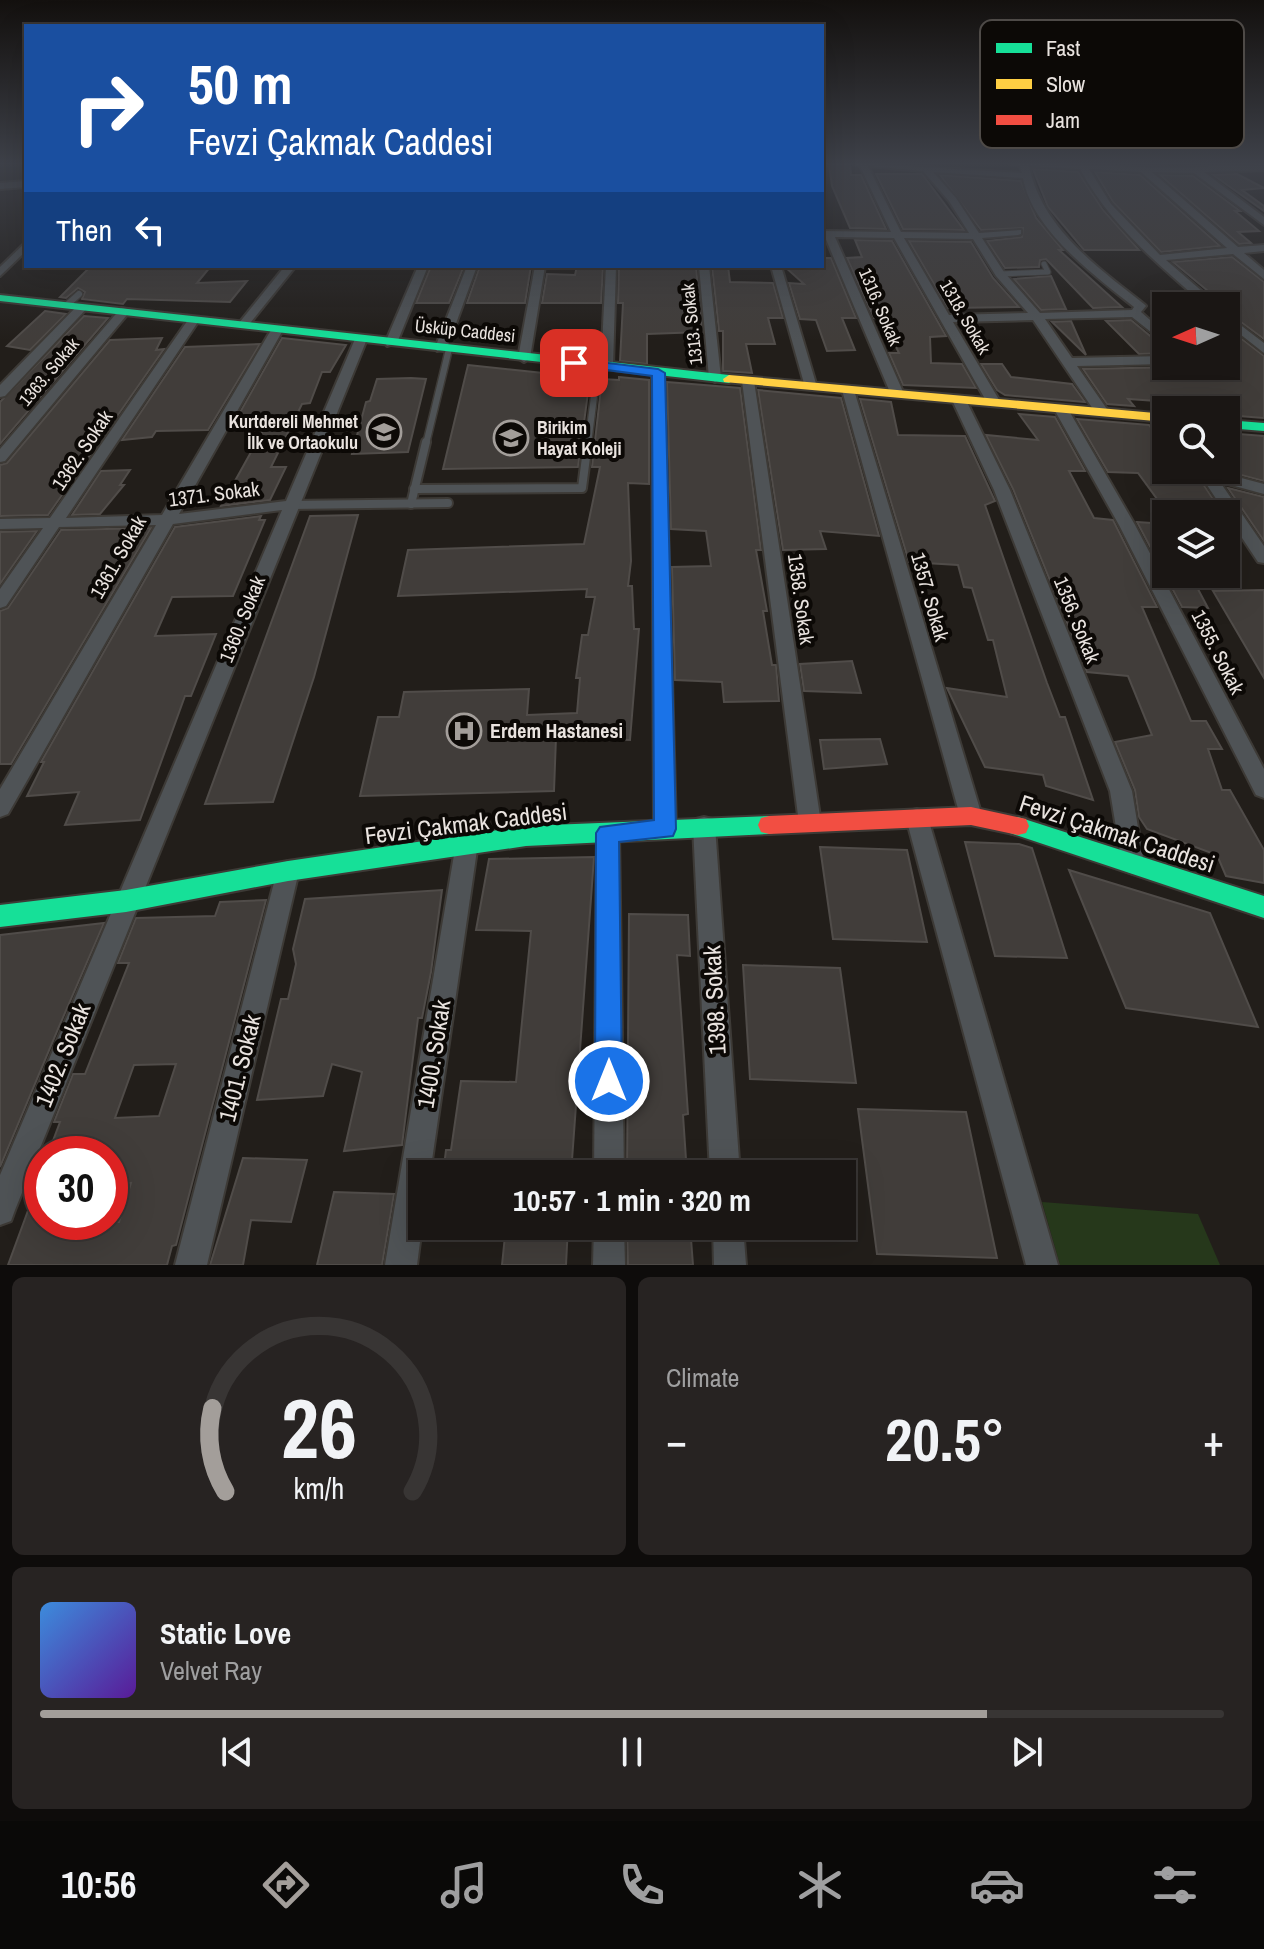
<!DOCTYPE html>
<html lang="en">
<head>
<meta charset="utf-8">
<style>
	:root { --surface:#1a1614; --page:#272322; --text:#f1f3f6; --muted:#9f9fa0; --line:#383534; --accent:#a39e9a }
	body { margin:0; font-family:"Archivo Narrow",sans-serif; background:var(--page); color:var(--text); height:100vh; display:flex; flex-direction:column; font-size:30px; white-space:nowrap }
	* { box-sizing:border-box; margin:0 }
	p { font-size:26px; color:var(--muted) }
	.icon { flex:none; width:44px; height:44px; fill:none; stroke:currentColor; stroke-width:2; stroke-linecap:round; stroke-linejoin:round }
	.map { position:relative; height:1265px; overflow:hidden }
	.side { display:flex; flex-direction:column; gap:12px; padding:12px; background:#0e0c0b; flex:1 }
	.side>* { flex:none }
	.top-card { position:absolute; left:24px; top:24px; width:800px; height:244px; border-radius:0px; box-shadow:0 8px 32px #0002,0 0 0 2px var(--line); background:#1a4fa0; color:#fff; overflow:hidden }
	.needle { width:52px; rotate:267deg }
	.buttons { position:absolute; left:1152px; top:292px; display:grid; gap:16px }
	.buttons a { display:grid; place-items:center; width:88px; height:88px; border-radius:0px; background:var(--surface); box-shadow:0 8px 32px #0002,0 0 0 2px var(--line); font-size:40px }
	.speed { position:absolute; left:24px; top:1136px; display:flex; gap:16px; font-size:40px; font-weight:700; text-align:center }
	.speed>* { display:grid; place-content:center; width:104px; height:104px; border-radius:50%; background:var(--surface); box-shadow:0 8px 32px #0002,0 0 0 2px var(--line); line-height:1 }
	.speed .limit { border:12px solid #d22; background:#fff; color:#111 }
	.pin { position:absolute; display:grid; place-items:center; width:68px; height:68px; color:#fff; margin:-34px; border-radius:16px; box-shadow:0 4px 12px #0006 }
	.me { position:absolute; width:88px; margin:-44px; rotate:0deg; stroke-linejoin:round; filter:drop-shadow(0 0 6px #0008) }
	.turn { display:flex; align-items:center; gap:28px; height:168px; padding:0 32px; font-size:36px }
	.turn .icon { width:104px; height:104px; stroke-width:2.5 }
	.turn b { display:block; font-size:56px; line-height:68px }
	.then { display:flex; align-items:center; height:76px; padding:0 32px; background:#0003; gap:16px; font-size:30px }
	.big { font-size:60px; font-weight:800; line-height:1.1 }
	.side .widget { flex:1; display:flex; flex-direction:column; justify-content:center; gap:12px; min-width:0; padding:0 28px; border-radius:12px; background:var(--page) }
	.side .dial { align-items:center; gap:0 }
	.dial svg { height:208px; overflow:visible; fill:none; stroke:var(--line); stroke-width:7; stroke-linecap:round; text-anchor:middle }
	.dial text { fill:var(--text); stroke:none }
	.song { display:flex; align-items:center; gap:24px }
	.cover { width:96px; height:96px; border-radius:12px; background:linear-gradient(135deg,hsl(210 70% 55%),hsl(270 70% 35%)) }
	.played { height:8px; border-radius:4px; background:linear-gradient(90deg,var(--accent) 80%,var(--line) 80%) }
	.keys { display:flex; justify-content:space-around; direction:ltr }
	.heat { display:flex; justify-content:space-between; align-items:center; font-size:44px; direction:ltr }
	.side .tiles { flex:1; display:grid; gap:12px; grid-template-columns:1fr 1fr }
	.widget:last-child { grid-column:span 2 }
	.trip { position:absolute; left:408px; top:1160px; width:448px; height:80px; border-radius:0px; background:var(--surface); box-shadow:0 8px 32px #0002,0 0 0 2px var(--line); font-weight:800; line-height:80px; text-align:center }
	.menu { display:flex; height:128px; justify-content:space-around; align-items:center; background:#0a0908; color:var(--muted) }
	.menu .icon { width:56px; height:56px }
	.menu .on { color:var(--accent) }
	.menu b { font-size:36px; color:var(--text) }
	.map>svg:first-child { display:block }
</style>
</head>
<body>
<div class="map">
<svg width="1264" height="1265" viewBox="0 0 1264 1265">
	<rect width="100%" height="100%" fill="#221e1a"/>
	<polygon fill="#26381b" points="1042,1202 1198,1214 1220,1265 1060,1265"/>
	<g fill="#413d3a" stroke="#504c49" stroke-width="2" fill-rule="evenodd">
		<polygon points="850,164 851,175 861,175 886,229 850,228 832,186 829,165"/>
		<polygon points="1033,169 1078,172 1103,210 1139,250 1084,250 1048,207"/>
		<polygon points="1095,172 1140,175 1220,246 1161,252 1113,202"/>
		<polygon points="876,174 922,174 964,230 903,229"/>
		<polygon points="1237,174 1264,188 1242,190 1264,206 1264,211 1213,175"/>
		<polygon points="940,175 1021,181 1036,218 1063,250 1059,250 1122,307 1093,308 1046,259 1040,260 1039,267 1005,268 987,241 1022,237 1023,228 981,230"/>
		<polygon points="1160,175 1193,176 1240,211 1235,211 1259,231 1238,232 1251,243 1239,244"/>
		<polygon points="855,240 892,241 946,336 930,337 931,363 962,364 976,388 903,385 889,353 899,353 881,317 874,318 847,258 862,257"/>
		<polygon points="909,241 971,242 993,278 1019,307 948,308"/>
		<polygon points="1232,257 1264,282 1264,339 1226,311 1226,306 1173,262"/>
		<polygon points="822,258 831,258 856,318 842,318 855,350 827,351 816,320 800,319 789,283 804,284 784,266 822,266"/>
		<polygon points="91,266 211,266 197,283 247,281 230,302 127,299 123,304 82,299 85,292 78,288 66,298 60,297"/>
		<polygon points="431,266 464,266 449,303 416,303"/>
		<polygon points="480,266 531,266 525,303 467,303"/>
		<polygon points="577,266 603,266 601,303 542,303 547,274 575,275"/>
		<polygon points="696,266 702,332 647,334 647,364 620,361 623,303 618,303 619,267"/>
		<polygon points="712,266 728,266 730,282 773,283 783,318 768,318 775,344 746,344 752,373 723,371 723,331 719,331"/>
		<polygon points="1051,276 1066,309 1041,310 1014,279"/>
		<polygon points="45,311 66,314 30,350 7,346"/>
		<polygon points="84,316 108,318 0,444 0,402"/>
		<polygon points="1131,320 1166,349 1166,353 1139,354 1106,321"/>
		<polygon points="1071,321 1086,355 1052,322"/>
		<polygon points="1226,327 1264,356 1264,418 1226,415 1226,409 1200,404 1128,399 1134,406 1107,404 1083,369 1226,366"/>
		<polygon points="162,338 156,350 164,349 99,442 91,443 91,454 48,515 0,516 0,465 7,463 110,340"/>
		<polygon points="282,338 346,345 330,372 322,372 310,403 302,404 271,467 286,467 270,500 221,506 265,427 230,430"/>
		<polygon points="260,344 208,430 156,431 152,437 122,440 185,347"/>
		<polygon points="981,364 1002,364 1011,377 1072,384 1085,402 1005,395 997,390"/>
		<polygon points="468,365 590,378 578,467 443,469"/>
		<polygon points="619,377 649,380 649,484 628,483 631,561 628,586 632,586 634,629 639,629 630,740 556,737 554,791 360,796 378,717 399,717 404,692 529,689 527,715 577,713 580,678 576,678 582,635 588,635 595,597 586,597 587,589 398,596 408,550 584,544 600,467 592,467 602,379 619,380"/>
		<polygon points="411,378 426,379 408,452 352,454 366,402 370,401 377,379"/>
		<polygon points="667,382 740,388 761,550 756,550 767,611 763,611 772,665 776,665 779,701 724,702 722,682 675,680 672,567 711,566 706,531 671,529"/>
		<polygon points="758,390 841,398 879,536 820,531 826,549 783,550"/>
		<polygon points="860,399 891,402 898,435 965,436 995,501 985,505 1047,683 1060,717 1065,717 1093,800 1046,786 1043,775 985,767 947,688 1007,697 993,640 988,640 972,588 964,587 958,565 909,562"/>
		<polygon points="1019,414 1055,417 1085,471 1069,471 1094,518 1113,520 1116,526 1157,607 1142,607 1191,721 1206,721 1222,749 1208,749 1222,790 1230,790 1264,850 1264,883 1226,876 1217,855 1147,829 1139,817 1135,790 1115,742 1152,735 1128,676 1087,672 1013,489 986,435 1038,440"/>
		<polygon points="1077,419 1149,425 1166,448 1166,470 1184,470 1190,479 1201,481 1223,514 1168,514 1138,473 1108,472"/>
		<polygon points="1226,433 1264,436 1264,481 1226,471"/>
		<polygon points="130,470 120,485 124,485 100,514 72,515 101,471"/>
		<polygon points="1228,488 1264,497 1264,541"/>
		<polygon points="358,515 314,677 273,802 205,804 310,516"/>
		<polygon points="261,516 259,520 265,520 233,596 172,597 155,636 216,634 191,696 185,696 140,820 65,825 79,792 27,796 44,762 41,762 175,527"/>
		<polygon points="1137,522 1166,524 1166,574 1190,574 1208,608 1182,607"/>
		<polygon points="151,528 11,764 0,764 0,611 8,608 61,530"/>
		<polygon points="37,531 0,584 0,532"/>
		<polygon points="1264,590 1264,678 1213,591"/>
		<polygon points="852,661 861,693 804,691 800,664"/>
		<polygon points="880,739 887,764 824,769 820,740"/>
		<polygon points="965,842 1019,844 1032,848 1067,958 995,956"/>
		<polygon points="820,847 907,850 927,942 833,939"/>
		<polygon points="594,857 571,1174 443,1174 446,1150 451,1150 461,1081 516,1082 531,931 476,930 489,859"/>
		<polygon points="1069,870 1210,913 1258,1027 1126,1008"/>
		<polygon points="442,890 431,972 422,1018 418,1018 402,1145 344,1151 362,1072 332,1064 323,1096 257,1100 281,999 288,999 296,964 293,949 305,899"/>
		<path d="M266,900L176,1245L172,1246L167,1265H8L40,1178L42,1222H119L131,1183L110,1185V1154H48L60,1122H54L73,1074H85L129,963H118L136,918L215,916L220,902ZM176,1064L159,1116L115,1118L134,1065Z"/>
		<polygon points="629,914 688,915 690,956 677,955 688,1114 683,1115 687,1174 627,1174"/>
		<polygon points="104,923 58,1029 0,1167 0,935"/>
		<polygon points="743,965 840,968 856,1083 750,1079"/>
		<polygon points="858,1109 966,1112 997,1258 877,1254"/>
		<polygon points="243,1158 307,1160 291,1222 251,1220 243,1265 210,1265"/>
		<polygon points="334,1192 394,1194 382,1265 317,1265"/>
		<polygon points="506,1226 568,1226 566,1265 502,1265"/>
		<polygon points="627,1226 690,1226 693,1265 628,1265"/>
	</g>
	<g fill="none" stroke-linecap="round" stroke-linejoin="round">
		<g stroke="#3d3a36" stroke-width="7">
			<polyline id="lane-far2" points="1000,274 1048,272 1044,264"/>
		</g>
		<g stroke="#3d3a36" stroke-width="9">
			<g id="lane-far1">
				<polyline points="68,304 79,294"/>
				<polyline points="426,444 449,349"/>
				<polyline points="588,444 598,365"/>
			</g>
		</g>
		<g stroke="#3d3a36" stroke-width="12">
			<g id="lane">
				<polyline points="414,489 582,488 588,442"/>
				<polyline points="411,504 426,442"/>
				<polyline points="289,505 448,503"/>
			</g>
		</g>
		<g stroke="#3d3a36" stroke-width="4">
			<g id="street">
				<path d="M853,163L1022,173L1020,166L1010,163L1175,168L1264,164V170L1204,172L1264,217V225L1194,173L1152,172L1238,247L1264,245V251L1244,253L1264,270V279L1233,254L1166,260L1219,306H1206C1159,265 1110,225 1080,169L1029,166C1042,228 1097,267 1144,304L1146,306L1141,312L1166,334V344L1132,317L1045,319L1072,358L1166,356V364L1077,366L1109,412L1102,416L1097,415L1033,320L953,322L1001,403L999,406H989L894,238L835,237L904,394L892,397L825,237H822V231L891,232L860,166ZM868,166L923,171L949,201L969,233L901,232ZM1089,169L1141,172L1227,248L1160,255L1111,204ZM933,172L1023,178C1032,230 1095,276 1134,307L1132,310L1040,313L1004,272L982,238L1018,235L1021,234V230L979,233L956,198ZM904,238L973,239L996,276L1028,313L949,315Z"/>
				<polygon points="26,181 26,187 0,189 0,183"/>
				<polygon points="26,242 26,251 0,276 0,267"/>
				<polygon points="285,266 296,266 247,327 239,327 239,323"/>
				<polygon points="418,266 428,266 397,343 387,346 385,343"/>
				<polygon points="467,266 477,266 447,348 437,351 435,348"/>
				<polygon points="535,266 545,266 530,358 524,362 518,358"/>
				<polygon points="606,266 616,266 613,366 607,370 601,366"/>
				<polygon points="699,266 709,266 721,378 715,382 709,378"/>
				<polygon points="771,266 781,266 817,387 816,390 805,387"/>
				<polygon points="79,304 89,306 5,396 0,397 0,385"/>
				<polygon points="121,308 131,310 5,461 0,462 0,449"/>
				<polygon points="1226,314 1264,343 1264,353 1226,323"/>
				<polygon points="190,317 200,319 66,518 162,515 271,330 277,326 283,330 179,514 286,501 355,339 361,335 367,339 15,1210 11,1221 0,1225 0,1175 282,510 173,524 8,814 0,817 0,789 156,525 59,527 6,606 0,608 0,589 43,528 0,529 0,519 50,518"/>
				<polygon points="658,369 664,373 676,829 673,836 665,839 657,836 654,829 652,373"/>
				<polygon points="748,377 754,381 821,823 818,830 810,832 802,830 799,823 742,381"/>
				<polygon points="848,386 854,390 982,816 979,823 971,825 963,823 960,816 842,390"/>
				<polygon points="959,396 966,400 1010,490 1132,791 1144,864 1141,871 1133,874 1125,871 1122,864 1110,791 994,490 952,400"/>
				<polygon points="1061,405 1068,409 1135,525 1264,769 1264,798 1256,795 1119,525 1054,409"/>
				<polygon points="1197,470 1211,470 1264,484 1264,494 1220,482 1264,546 1264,563 1258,562"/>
				<polygon points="917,809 925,811 928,818 1058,1265 1026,1265 906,818 909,811"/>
				<polygon points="704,817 712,819 715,826 740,1174 710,1174 693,826 696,819"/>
				<polygon points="608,823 616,826 619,833 624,1174 594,1174 597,833 600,826"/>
				<polygon points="467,833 475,836 478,843 430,1174 422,1174 422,1226 417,1265 385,1265 456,843 459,836"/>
				<polygon points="288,861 296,864 299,871 207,1265 175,1265 277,871 280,864"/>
				<polygon points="594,1226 624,1226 625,1265 593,1265"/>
				<polygon points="713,1226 743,1226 746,1265 714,1265"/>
			</g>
		</g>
		<g stroke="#3d3a36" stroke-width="4">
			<g id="fast">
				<polygon points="0,295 729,375 735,379 729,383 0,301"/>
				<polygon points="1226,420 1264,423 1264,431 1226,428"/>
				<polygon points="769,816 777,818 780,825 777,832 769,834 526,846 288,881 126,912 0,927 0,905 126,890 288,861 526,826"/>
				<polygon points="1018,817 1264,896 1264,918 1010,833 1007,826 1010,819"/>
			</g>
		</g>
		<g stroke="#3d3a36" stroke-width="4">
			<polygon id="slow" points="729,375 1166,414 1166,422 724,382 723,379"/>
		</g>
		<g stroke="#3d3a36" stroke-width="4">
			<polygon id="jam" points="971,807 1026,819 1029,826 1026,833 1018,835 971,825 769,834 761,832 758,825 761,818 769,816"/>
		</g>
		<use href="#lane-far2" stroke="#4f5356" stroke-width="5"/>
		<use href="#lane-far1" stroke="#4f5356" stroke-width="6"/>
		<use href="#lane" stroke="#4f5356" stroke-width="8"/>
		<use href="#street" fill="#4f5356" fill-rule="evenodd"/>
		<use href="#fast" fill="#16e098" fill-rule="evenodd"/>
		<use href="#slow" fill="#ffcf43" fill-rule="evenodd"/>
		<use href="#jam" fill="#f24e42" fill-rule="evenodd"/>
	</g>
	<linearGradient id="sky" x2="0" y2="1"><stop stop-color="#13100e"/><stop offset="0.48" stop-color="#3e4149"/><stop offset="1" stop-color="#3e4149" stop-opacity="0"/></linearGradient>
	<rect width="1264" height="340" fill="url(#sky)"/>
	<polygon fill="#1a73e8" stroke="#114b97" stroke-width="2" points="574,359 658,369 665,373 676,829 673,836 619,842 622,1081 618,1091 609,1095 599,1091 595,1081 596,833 600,827 654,820 652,376 569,365 569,360"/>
	<defs>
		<g id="school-ring" transform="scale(1.8)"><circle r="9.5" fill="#0c0906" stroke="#a39e9a" stroke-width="1.5"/><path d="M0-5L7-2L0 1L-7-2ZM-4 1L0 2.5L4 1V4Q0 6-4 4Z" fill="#a39e9a"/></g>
		<g id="hospital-ring" transform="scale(1.8)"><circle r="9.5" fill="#0c0906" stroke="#a39e9a" stroke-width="1.5"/><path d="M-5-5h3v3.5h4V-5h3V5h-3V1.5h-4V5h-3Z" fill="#a39e9a"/></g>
	</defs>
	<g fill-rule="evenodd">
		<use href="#school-ring" x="384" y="432"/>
		<use href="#school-ring" x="511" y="438"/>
		<use href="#hospital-ring" x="464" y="731"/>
	</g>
	<g text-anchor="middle" stroke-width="8" stroke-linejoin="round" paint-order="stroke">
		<g font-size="18" fill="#e9e3df" stroke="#0c0906">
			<text transform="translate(880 307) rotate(67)" y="6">1316. Sokak</text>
			<text transform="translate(965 317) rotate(60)" y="6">1318. Sokak</text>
			<text transform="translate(692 324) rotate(-96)" y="6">1313. Sokak</text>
			<text transform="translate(465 331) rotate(6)" y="6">Üsküp Caddesi</text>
			<text transform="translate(49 372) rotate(-50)" y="6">1363. Sokak</text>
		</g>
		<g font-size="18" font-weight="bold" fill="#e9e3df" stroke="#0c0906" text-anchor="end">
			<text x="358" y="428">Kurtdereli Mehmet<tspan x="358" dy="21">İlk ve Ortaokulu</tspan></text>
			<text x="537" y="434" text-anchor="start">Birikim<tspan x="537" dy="21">Hayat Koleji</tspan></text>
		</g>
		<g font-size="20" fill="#e9e3df" stroke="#0c0906">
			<text transform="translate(82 450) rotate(-56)" y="7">1362. Sokak</text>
			<text transform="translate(214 494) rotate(-7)" y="7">1371. Sokak</text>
			<text transform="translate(118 557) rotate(-60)" y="7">1361. Sokak</text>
			<text transform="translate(930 597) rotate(74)" y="7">1357. Sokak</text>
			<text transform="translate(801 599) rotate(82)" y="7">1358. Sokak</text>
			<text transform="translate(242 619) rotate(-68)" y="7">1360. Sokak</text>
			<text transform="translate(1077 620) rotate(68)" y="7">1356. Sokak</text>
			<text transform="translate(1218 652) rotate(63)" y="7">1355. Sokak</text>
		</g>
		<g font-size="20" font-weight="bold" fill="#e9e3df" stroke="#0c0906" text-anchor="start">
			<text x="490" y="738">Erdem Hastanesi</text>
		</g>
		<g font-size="24" fill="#e9e3df" stroke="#0c0906">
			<text transform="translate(466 824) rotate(-7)" y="8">Fevzi Çakmak Caddesi</text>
			<text transform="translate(1117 834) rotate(18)" y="8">Fevzi Çakmak Caddesi</text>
			<text transform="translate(715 1000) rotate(-93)" y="8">1398. Sokak</text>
			<text transform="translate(434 1054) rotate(-81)" y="8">1400. Sokak</text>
			<text transform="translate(63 1055) rotate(-68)" y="8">1402. Sokak</text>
			<text transform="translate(240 1068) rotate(-76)" y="8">1401. Sokak</text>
		</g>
	</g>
	<rect x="980" y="20" width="264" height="128" rx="12" fill="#0c0906" stroke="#4e4a47" stroke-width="2"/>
	<rect x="996" y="43" width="36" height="10" fill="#16e098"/>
	<rect x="996" y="79" width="36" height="10" fill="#ffcf43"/>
	<rect x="996" y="115" width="36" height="10" fill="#f24e42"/>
	<g font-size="22" fill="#e9e3df">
		<text x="1046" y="56">Fast</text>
		<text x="1046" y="92">Slow</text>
		<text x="1046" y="128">Jam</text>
	</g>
</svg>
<div class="buttons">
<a><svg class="needle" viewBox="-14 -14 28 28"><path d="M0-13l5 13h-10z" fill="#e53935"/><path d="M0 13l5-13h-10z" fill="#9f9fa0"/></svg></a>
<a><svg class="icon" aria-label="search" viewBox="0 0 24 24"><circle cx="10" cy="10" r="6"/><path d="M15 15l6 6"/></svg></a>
<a><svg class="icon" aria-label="layers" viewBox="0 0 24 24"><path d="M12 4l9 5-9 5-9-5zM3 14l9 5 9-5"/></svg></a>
</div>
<div class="speed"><div class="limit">30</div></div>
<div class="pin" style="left:574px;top:363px;background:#d93025"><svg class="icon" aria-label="arrive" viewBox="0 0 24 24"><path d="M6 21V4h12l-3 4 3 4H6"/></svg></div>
<svg class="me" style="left:609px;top:1081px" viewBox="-20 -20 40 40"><circle r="17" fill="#1a73e8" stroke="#fff" stroke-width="3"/><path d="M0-11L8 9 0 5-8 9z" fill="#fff"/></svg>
<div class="trip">10:57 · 1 min · 320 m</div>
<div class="top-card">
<div class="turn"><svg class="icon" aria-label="right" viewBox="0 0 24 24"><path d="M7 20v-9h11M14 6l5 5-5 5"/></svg><div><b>50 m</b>Fevzi Çakmak Caddesi</div></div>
<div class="then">Then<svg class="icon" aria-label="left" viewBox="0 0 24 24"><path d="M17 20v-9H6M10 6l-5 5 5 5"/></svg></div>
</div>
</div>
<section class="side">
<div class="tiles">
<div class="widget dial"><svg viewBox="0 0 100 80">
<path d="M14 69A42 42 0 1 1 86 69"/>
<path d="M14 69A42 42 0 0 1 9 37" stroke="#a39e9a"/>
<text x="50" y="56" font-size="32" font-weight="700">26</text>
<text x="50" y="72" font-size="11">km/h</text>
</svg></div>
<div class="widget"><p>Climate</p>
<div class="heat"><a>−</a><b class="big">20.5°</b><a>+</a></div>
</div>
<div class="widget">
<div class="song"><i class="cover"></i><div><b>Static Love</b><p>Velvet Ray</p></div></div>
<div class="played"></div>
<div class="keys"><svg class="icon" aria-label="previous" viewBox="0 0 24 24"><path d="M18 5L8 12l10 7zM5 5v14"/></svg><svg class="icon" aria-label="pause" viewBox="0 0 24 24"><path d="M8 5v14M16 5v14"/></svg><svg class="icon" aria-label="next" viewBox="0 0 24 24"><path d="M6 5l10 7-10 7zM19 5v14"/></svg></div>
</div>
</div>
</section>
<nav class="menu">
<b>10:56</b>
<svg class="icon on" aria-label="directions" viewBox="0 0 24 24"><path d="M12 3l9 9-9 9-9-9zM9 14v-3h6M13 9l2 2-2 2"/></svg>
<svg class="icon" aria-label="music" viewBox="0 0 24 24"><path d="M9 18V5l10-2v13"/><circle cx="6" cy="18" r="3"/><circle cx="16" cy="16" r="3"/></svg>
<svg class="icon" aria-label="phone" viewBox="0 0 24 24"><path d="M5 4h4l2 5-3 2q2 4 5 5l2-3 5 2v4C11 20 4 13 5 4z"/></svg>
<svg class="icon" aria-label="climate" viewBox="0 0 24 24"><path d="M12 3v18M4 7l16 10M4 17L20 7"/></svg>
<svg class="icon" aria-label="car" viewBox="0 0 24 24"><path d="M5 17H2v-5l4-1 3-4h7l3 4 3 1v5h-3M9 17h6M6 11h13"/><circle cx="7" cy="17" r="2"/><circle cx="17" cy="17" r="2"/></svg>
<svg class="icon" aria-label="filters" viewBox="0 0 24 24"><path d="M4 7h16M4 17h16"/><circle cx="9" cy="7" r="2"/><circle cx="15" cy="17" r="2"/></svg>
</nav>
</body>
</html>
